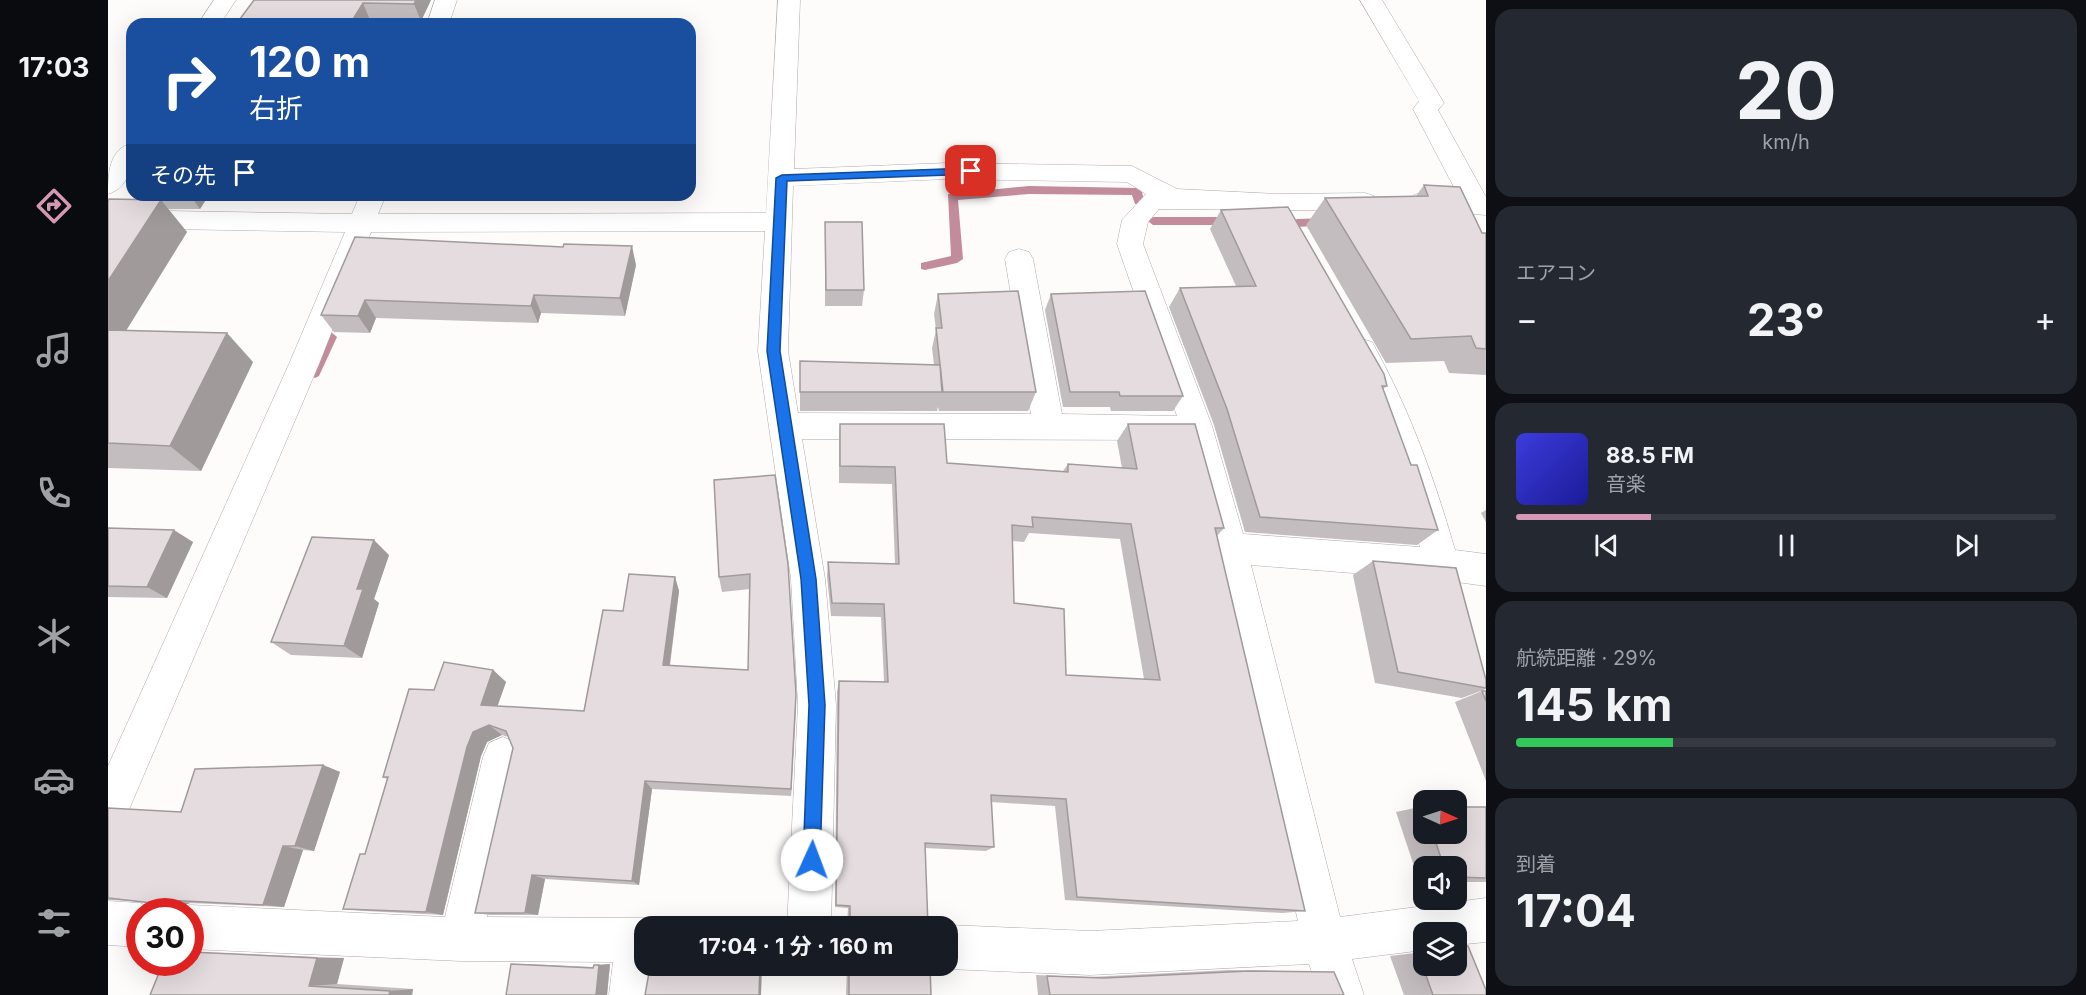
<!DOCTYPE html>
<html lang="ja">
<head>
<meta charset="utf-8">
<style>
	:root { --surface:#171b24; --page:#242831; --text:#f1f3f6; --muted:#9ea1a6; --line:#363941; --accent:#d497b4 }
	body { margin:0; font-family:Inter,"Noto Sans JP",sans-serif; background:var(--page); color:var(--text); height:100vh; display:flex; flex-direction:column; font-size:22px; white-space:nowrap }
	* { box-sizing:border-box; margin:0 }
	p { font-size:20px; color:var(--muted) }
	.icon { flex:none; width:33px; height:33px; fill:none; stroke:currentColor; stroke-width:2; stroke-linecap:round; stroke-linejoin:round }
	.map { position:relative; flex:1; overflow:hidden }
	.drawer { display:flex; flex-direction:column; gap:9px; padding:9px; background:#0d0f14; width:600px }
	.drawer>* { flex:none }
	.hud { position:absolute; left:18px; top:18px; width:570px; height:183px; border-radius:18px; box-shadow:0 6px 24px #0002; background:#1a4fa0; color:#fff; overflow:hidden }
	.needle { width:39px; rotate:93deg }
	.controls { position:absolute; left:1305px; top:790px; display:grid; gap:12px }
	.controls a { display:grid; place-items:center; width:54px; height:54px; border-radius:12px; background:var(--surface); box-shadow:0 6px 24px #0002; font-size:30px }
	.speed { position:absolute; left:18px; top:898px; display:flex; gap:12px; font-size:30px; font-weight:700; text-align:center }
	.speed>* { display:grid; place-content:center; width:78px; height:78px; border-radius:50%; background:var(--surface); box-shadow:0 6px 24px #0002; line-height:1 }
	.speed .limit { border:9px solid #d22; background:#fff; color:#111 }
	.pin { position:absolute; display:grid; place-items:center; width:51px; height:51px; color:#fff; margin:-26px; border-radius:12px; box-shadow:0 3px 9px #0006 }
	.me { position:absolute; width:66px; margin:-33px; rotate:2deg; stroke-linejoin:round; filter:drop-shadow(0 0 4px #0008) }
	.turn { display:flex; align-items:center; gap:21px; height:126px; padding:0 24px; font-size:27px }
	.turn .icon { width:78px; height:78px; stroke-width:2.5 }
	.turn b { display:block; font-size:42px; line-height:51px }
	.then { display:flex; align-items:center; height:57px; padding:0 24px; background:#0003; gap:12px; font-size:22px }
	.big { font-size:45px; font-weight:700; line-height:1.1 }
	.drawer .card { flex:1; display:flex; flex-direction:column; justify-content:center; gap:9px; min-width:0; padding:0 21px; border-radius:18px; background:var(--page) }
	.drawer .dial { align-items:center; gap:0 }
	.dial b { font-size:78px; line-height:1 }
	.song { display:flex; align-items:center; gap:18px }
	.cover { width:72px; height:72px; border-radius:9px; background:linear-gradient(135deg,hsl(240 70% 55%),hsl(240 70% 35%)) }
	.played { height:6px; border-radius:3px; background:linear-gradient(90deg,var(--accent) 25%,var(--line) 25%) }
	.keys { display:flex; justify-content:space-around; direction:ltr }
	.heat { display:flex; justify-content:space-between; align-items:center; font-size:33px; direction:ltr }
	.charge { height:9px; border-radius:4px; background:linear-gradient(90deg,#34c759 29%,var(--line) 0) }
	.trip { position:absolute; left:526px; top:916px; width:324px; height:60px; border-radius:18px; background:var(--surface); box-shadow:0 6px 24px #0002; font-weight:700; line-height:60px; text-align:center }
	main { display:flex; flex:1; min-height:0 }
	.tab-bar { display:flex; flex-direction:column; width:108px; justify-content:space-around; align-items:center; background:#090b0e; color:var(--muted) }
	.tab-bar .icon { width:42px; height:42px }
	.tab-bar .current { color:var(--accent) }
	.tab-bar b { font-size:27px; color:var(--text) }
	.map>svg:first-child { display:block }
</style>
</head>
<body>
<main>
<nav class="tab-bar">
<b>17:03</b>
<svg class="icon current" aria-label="directions" viewBox="0 0 24 24"><path d="M12 3l9 9-9 9-9-9zM9 14v-3h6M13 9l2 2-2 2"/></svg>
<svg class="icon" aria-label="music" viewBox="0 0 24 24"><path d="M9 18V5l10-2v13"/><circle cx="6" cy="18" r="3"/><circle cx="16" cy="16" r="3"/></svg>
<svg class="icon" aria-label="phone" viewBox="0 0 24 24"><path d="M5 4h4l2 5-3 2q2 4 5 5l2-3 5 2v4C11 20 4 13 5 4z"/></svg>
<svg class="icon" aria-label="climate" viewBox="0 0 24 24"><path d="M12 3v18M4 7l16 10M4 17L20 7"/></svg>
<svg class="icon" aria-label="car" viewBox="0 0 24 24"><path d="M5 17H2v-5l4-1 3-4h7l3 4 3 1v5h-3M9 17h6M6 11h13"/><circle cx="7" cy="17" r="2"/><circle cx="17" cy="17" r="2"/></svg>
<svg class="icon" aria-label="filters" viewBox="0 0 24 24"><path d="M4 7h16M4 17h16"/><circle cx="9" cy="7" r="2"/><circle cx="15" cy="17" r="2"/></svg>
</nav>
<div class="map">
<svg width="1378" height="995" viewBox="0 0 1378 995">
	<rect width="100%" height="100%" fill="#fefbfb"/>
	<g fill="none" stroke-linecap="round" stroke-linejoin="round">
		<g fill="#c28c9c" fill-rule="evenodd">
			<polygon points="921,186 1029,188 1034,192 1036,201 1035,204 1027,204 1024,195 921,194 850,200 855,259 849,263 817,270 813,269 813,263 843,256 840,194"/>
			<polygon points="1045,217 1125,217 1130,221 1125,225 1045,225 1040,221"/>
			<polygon points="1218,218 1222,219 1222,225 1189,227 1184,223 1189,219"/>
			<polygon points="223,332 229,337 211,376 207,378 203,376 201,373 219,334"/>
		</g>
		<g stroke="#b1a9ab" stroke-width="1">
			<g id="minor">
				<polygon points="106,0 128,0 112,24 90,24"/>
				<polygon points="327,0 349,0 341,24 319,24"/>
				<path d="M670,0H692L686,169L840,163L1024,166L1069,189L1170,194L1257,193L1266,196L1270,202L1266,208L1257,211L1051,209L1040,222L1035,244L1104,426L1135,534L1312,547L1275,428L1239,350L1244,342L1254,339L1264,342C1301,408 1326,477 1347,550L1378,554V586L1334,580L1143,565L1232,917L1378,898V942L1348,945V933H1316V950L1244,959L1256,995H1212L1201,964L982,975L840,969L833,966H840V927H836L840,925L982,931L1190,921L1105,548L1075,435L1063,440L694,439L717,579L728,705L723,927H679L690,705L683,579L650,351L657,231L263,232L211,364L14,826L0,832V766L181,364L237,232L0,228V210L244,214L252,195H278L270,214L658,213ZM840,179L1019,182L1038,194L1014,220L1009,244L1069,416L954,414L925,259L921,252L911,249L901,252L897,259L923,414L690,413L680,351L685,186Z"/>
				<polygon points="1252,0 1274,0 1336,103 1330,110 1378,197 1378,215 1315,210 1306,207 1302,201 1306,195 1315,192 1350,195 1305,109 1311,101"/>
				<path d="M24,143C24,163 23,187 0,194C0,173 1,149 24,143Z"/>
				<polygon points="395,737 409,743 415,757 379,917 537,918 552,925 553,927 537,927 537,966 548,966 545,995 501,995 505,962 353,961 82,949 82,912 67,912 82,905 337,917 375,757 381,743"/>
				<polygon points="0,901 32,903 47,910 48,912 32,912 32,947 0,945"/>
			</g>
		</g>
		<use href="#minor" fill="#fff" fill-rule="evenodd"/>
	</g>
	<g fill="#c4bdbf" fill-rule="evenodd">
		<polygon points="146,0 323,0 313,21 262,20 260,24 110,24 129,23"/>
		<polygon points="1316,185 1374,233 1378,233 1378,375 1341,373 1336,361 1278,363 1198,225 1217,198 1308,196"/>
		<polygon points="101,195 92,209 60,209 79,232 18,331 145,362 93,471 0,468 0,201 37,200 35,198"/>
		<polygon points="1113,210 1279,386 1275,389 1303,465 1330,530 1309,545 1137,532 1106,425 1061,307 1072,288 1128,286 1102,229"/>
		<polygon points="717,222 756,290 754,306 717,306"/>
		<polygon points="247,237 528,265 517,316 433,313 430,323 268,318 262,333 226,332 213,315"/>
		<polygon points="830,294 928,392 920,411 831,411 830,407 829,411 692,411 692,361 826,365 824,348 828,330 826,314"/>
		<polygon points="943,294 1075,396 1065,411 1003,411 1002,407 955,407 937,310"/>
		<path d="M732,424L839,463L955,471L960,464L1014,468L1009,441L1020,424L1116,528L1109,536L1197,911L1174,913L957,900L947,806L883,802L886,847L878,851L817,848L820,927H739L740,908L727,907L729,692L731,681L776,682L773,617L723,616L719,576L720,562L787,564L784,484L731,483V441ZM921,533L1012,539L1036,679L958,675L906,603L905,541L916,542Z"/>
		<polygon points="606,480 688,694 683,796 544,789 531,885 437,879 430,915 382,915 367,913 405,748 400,737 394,735 379,742 373,756 335,915 257,911 235,909 257,854 279,779 275,777 326,690 385,670 398,682 389,706 476,711 515,611 567,577 571,591 562,666 640,670 642,589 614,592 611,577"/>
		<polygon points="1378,510 1378,522 1373,513"/>
		<polygon points="0,528 85,542 59,598 0,597"/>
		<polygon points="281,555 266,599 271,603 254,658 183,655 163,642"/>
		<polygon points="1265,561 1378,680 1378,689 1354,698 1267,683 1245,575"/>
		<polygon points="1374,691 1378,691 1378,781 1347,702"/>
		<polygon points="215,765 232,772 206,851 195,850 176,907 82,903 68,908 44,903 24,901 0,900 0,808 73,812"/>
		<polygon points="1316,806 1316,834 1348,834 1378,807 1378,882 1348,882 1348,867 1316,867 1316,881 1311,881 1288,812"/>
		<polygon points="82,952 236,958 229,984 305,989 304,995 42,995 82,963"/>
		<polygon points="1316,952 1316,966 1378,995 1296,995 1282,956"/>
		<polygon points="403,964 420,964 485,967 486,965 502,964 499,995 398,995"/>
		<polygon points="739,966 822,966 823,995 738,995"/>
		<polygon points="1121,970 1226,972 1236,995 930,995 928,975 982,977"/>
	</g>
	<g fill="#a09a9b">
		<polygon points="308,0 323,0 313,21 306,4"/>
		<polygon points="255,3 262,20 260,24 246,24 244,21"/>
		<polygon points="86,195 101,195 92,209 84,198"/>
		<polygon points="53,200 79,232 1,358 0,358 0,281"/>
		<polygon points="524,246 528,265 517,316 512,298"/>
		<polygon points="426,295 433,313 430,323 423,306"/>
		<polygon points="257,300 268,318 262,333 250,316"/>
		<polygon points="119,333 145,362 93,471 62,446"/>
		<polygon points="66,530 85,542 59,598 39,587"/>
		<polygon points="266,540 281,555 266,599 271,603 254,658 236,646 249,589"/>
		<polygon points="567,577 571,591 560,677 555,665"/>
		<polygon points="385,670 398,682 386,716 373,705"/>
		<polygon points="688,694 688,705 683,796 683,789"/>
		<polygon points="381,725 394,735 379,742 373,756 335,915 318,912 359,747 365,732"/>
		<polygon points="215,765 232,772 206,851 187,846"/>
		<polygon points="537,781 544,789 531,885 524,881"/>
		<polygon points="175,846 195,850 176,907 155,905"/>
		<polygon points="424,875 437,879 430,915 417,913"/>
		<polygon points="58,900 82,903 68,908 43,906"/>
		<polygon points="209,958 236,958 229,984 201,986"/>
		<polygon points="502,964 499,995 488,995 491,965"/>
		<polygon points="652,966 654,966 653,995 651,995"/>
		<polygon points="305,989 304,995 281,995 282,991"/>
	</g>
	<g fill="#e4dcde" stroke="#a09a9b" stroke-width="1.5" fill-rule="evenodd">
		<polygon points="146,0 308,0 306,4 255,3 244,21 231,20 229,24 110,24 111,22 129,23"/>
		<polygon points="1316,185 1352,187 1374,233 1378,233 1378,349 1368,348 1363,336 1303,339 1217,198 1320,196"/>
		<polygon points="36,195 86,195 84,198 35,198"/>
		<polygon points="1,199 53,200 0,281 0,201"/>
		<polygon points="1180,207 1276,374 1279,386 1274,386 1303,465 1309,465 1330,530 1152,517 1119,409 1072,288 1148,286 1113,210"/>
		<polygon points="717,222 754,222 756,290 718,290"/>
		<polygon points="247,237 455,247 456,244 524,246 512,298 426,295 423,306 257,300 250,316 213,315"/>
		<polygon points="910,291 928,392 835,392 828,328 834,328 830,294"/>
		<polygon points="1037,291 1075,396 1012,396 1011,392 962,392 943,294"/>
		<polygon points="0,330 119,333 62,446 0,443"/>
		<polygon points="692,361 832,365 834,392 692,392"/>
		<path d="M732,424H836L839,463L960,472V464L1029,469L1020,424H1087L1116,528H1107L1197,911L969,897L958,799L883,795L886,847L817,843L820,927H742V906L728,905L731,681L780,682L776,604L724,603L720,562L791,564L787,467L732,466ZM924,517L1023,524L1052,680L958,675L956,609L906,603L904,525L925,527Z"/>
		<polygon points="667,475 680,564 688,694 683,789 537,781 524,881 424,875 417,913 367,913 405,748 398,731 381,725 365,732 359,747 318,912 235,909 252,854 257,854 280,777 275,777 301,689 326,690 336,662 385,670 373,705 476,711 495,610 515,611 521,574 567,577 555,665 640,670 642,574 611,577 606,480"/>
		<polygon points="0,528 66,530 39,587 0,586"/>
		<polygon points="204,537 266,540 249,589 255,589 236,646 163,642"/>
		<polygon points="1265,561 1348,568 1378,680 1378,688 1290,672"/>
		<polygon points="1374,691 1378,691 1378,701"/>
		<polygon points="215,765 187,846 175,846 155,905 58,900 43,906 44,903 0,898 0,808 73,812 87,769"/>
		<polygon points="1348,807 1378,807 1378,878 1348,877 1348,867 1336,867 1325,834 1348,834"/>
		<polygon points="1348,946 1360,946 1378,990 1378,995 1325,995 1311,956 1316,956 1316,966 1348,966"/>
		<polygon points="82,952 209,958 201,986 282,991 281,995 42,995 55,963 82,963"/>
		<polygon points="530,957 537,957 537,966 530,964"/>
		<polygon points="403,964 485,968 486,965 491,965 488,995 398,995"/>
		<polygon points="539,966 652,966 651,995 537,995 542,967"/>
		<polygon points="741,966 822,966 823,995 741,995"/>
		<polygon points="1141,971 1226,972 1236,995 942,995 939,976 996,978"/>
	</g>
	<polygon fill="#1a73e8" stroke="#114b97" stroke-width="1.5" points="863,168 868,171 867,174 679,181 672,351 708,579 717,705 712,860 710,866 704,869 698,866 695,860 701,705 693,579 659,351 668,178 674,175"/>
</svg>
<div class="controls">
<a><svg class="needle" viewBox="-14 -14 28 28"><path d="M0-13l5 13h-10z" fill="#e53935"/><path d="M0 13l5-13h-10z" fill="#9ea1a6"/></svg></a>
<a><svg class="icon" aria-label="sound" viewBox="0 0 24 24"><path d="M4 9h4l5-4v14l-5-4H4zM17 9q2 3 0 6"/></svg></a>
<a><svg class="icon" aria-label="layers" viewBox="0 0 24 24"><path d="M12 4l9 5-9 5-9-5zM3 14l9 5 9-5"/></svg></a>
</div>
<div class="speed"><div class="limit">30</div></div>
<div class="pin" style="left:863px;top:171px;background:#d93025"><svg class="icon" aria-label="arrive" viewBox="0 0 24 24"><path d="M6 21V4h12l-3 4 3 4H6"/></svg></div>
<svg class="me" style="left:704px;top:860px" viewBox="-20 -20 40 40"><circle r="19" fill="#fff"/><path d="M0-13L10 11 0 6-10 11z" fill="#1a73e8"/></svg>
<div class="trip">17:04 · 1 分 · 160 m</div>
<div class="hud">
<div class="turn"><svg class="icon" aria-label="right" viewBox="0 0 24 24"><path d="M7 20v-9h11M14 6l5 5-5 5"/></svg><div><b>120 m</b>右折</div></div>
<div class="then">その先<svg class="icon" aria-label="arrive" viewBox="0 0 24 24"><path d="M6 21V4h12l-3 4 3 4H6"/></svg></div>
</div>
</div>
<section class="drawer">
<div class="card dial"><b>20</b><p>km/h</p></div>
<div class="card"><p>エアコン</p>
<div class="heat"><a>−</a><b class="big">23°</b><a>+</a></div>
</div>
<div class="card">
<div class="song"><i class="cover"></i><div><b>88.5 FM</b><p>音楽</p></div></div>
<div class="played"></div>
<div class="keys"><svg class="icon" aria-label="previous" viewBox="0 0 24 24"><path d="M18 5L8 12l10 7zM5 5v14"/></svg><svg class="icon" aria-label="pause" viewBox="0 0 24 24"><path d="M8 5v14M16 5v14"/></svg><svg class="icon" aria-label="next" viewBox="0 0 24 24"><path d="M6 5l10 7-10 7zM19 5v14"/></svg></div>
</div>
<div class="card"><p>航続距離 · 29%</p><b class="big">145 km</b><div class="charge"></div></div>
<div class="card"><p>到着</p><b class="big">17:04</b></div>
</section>
</main>
</body>
</html>
